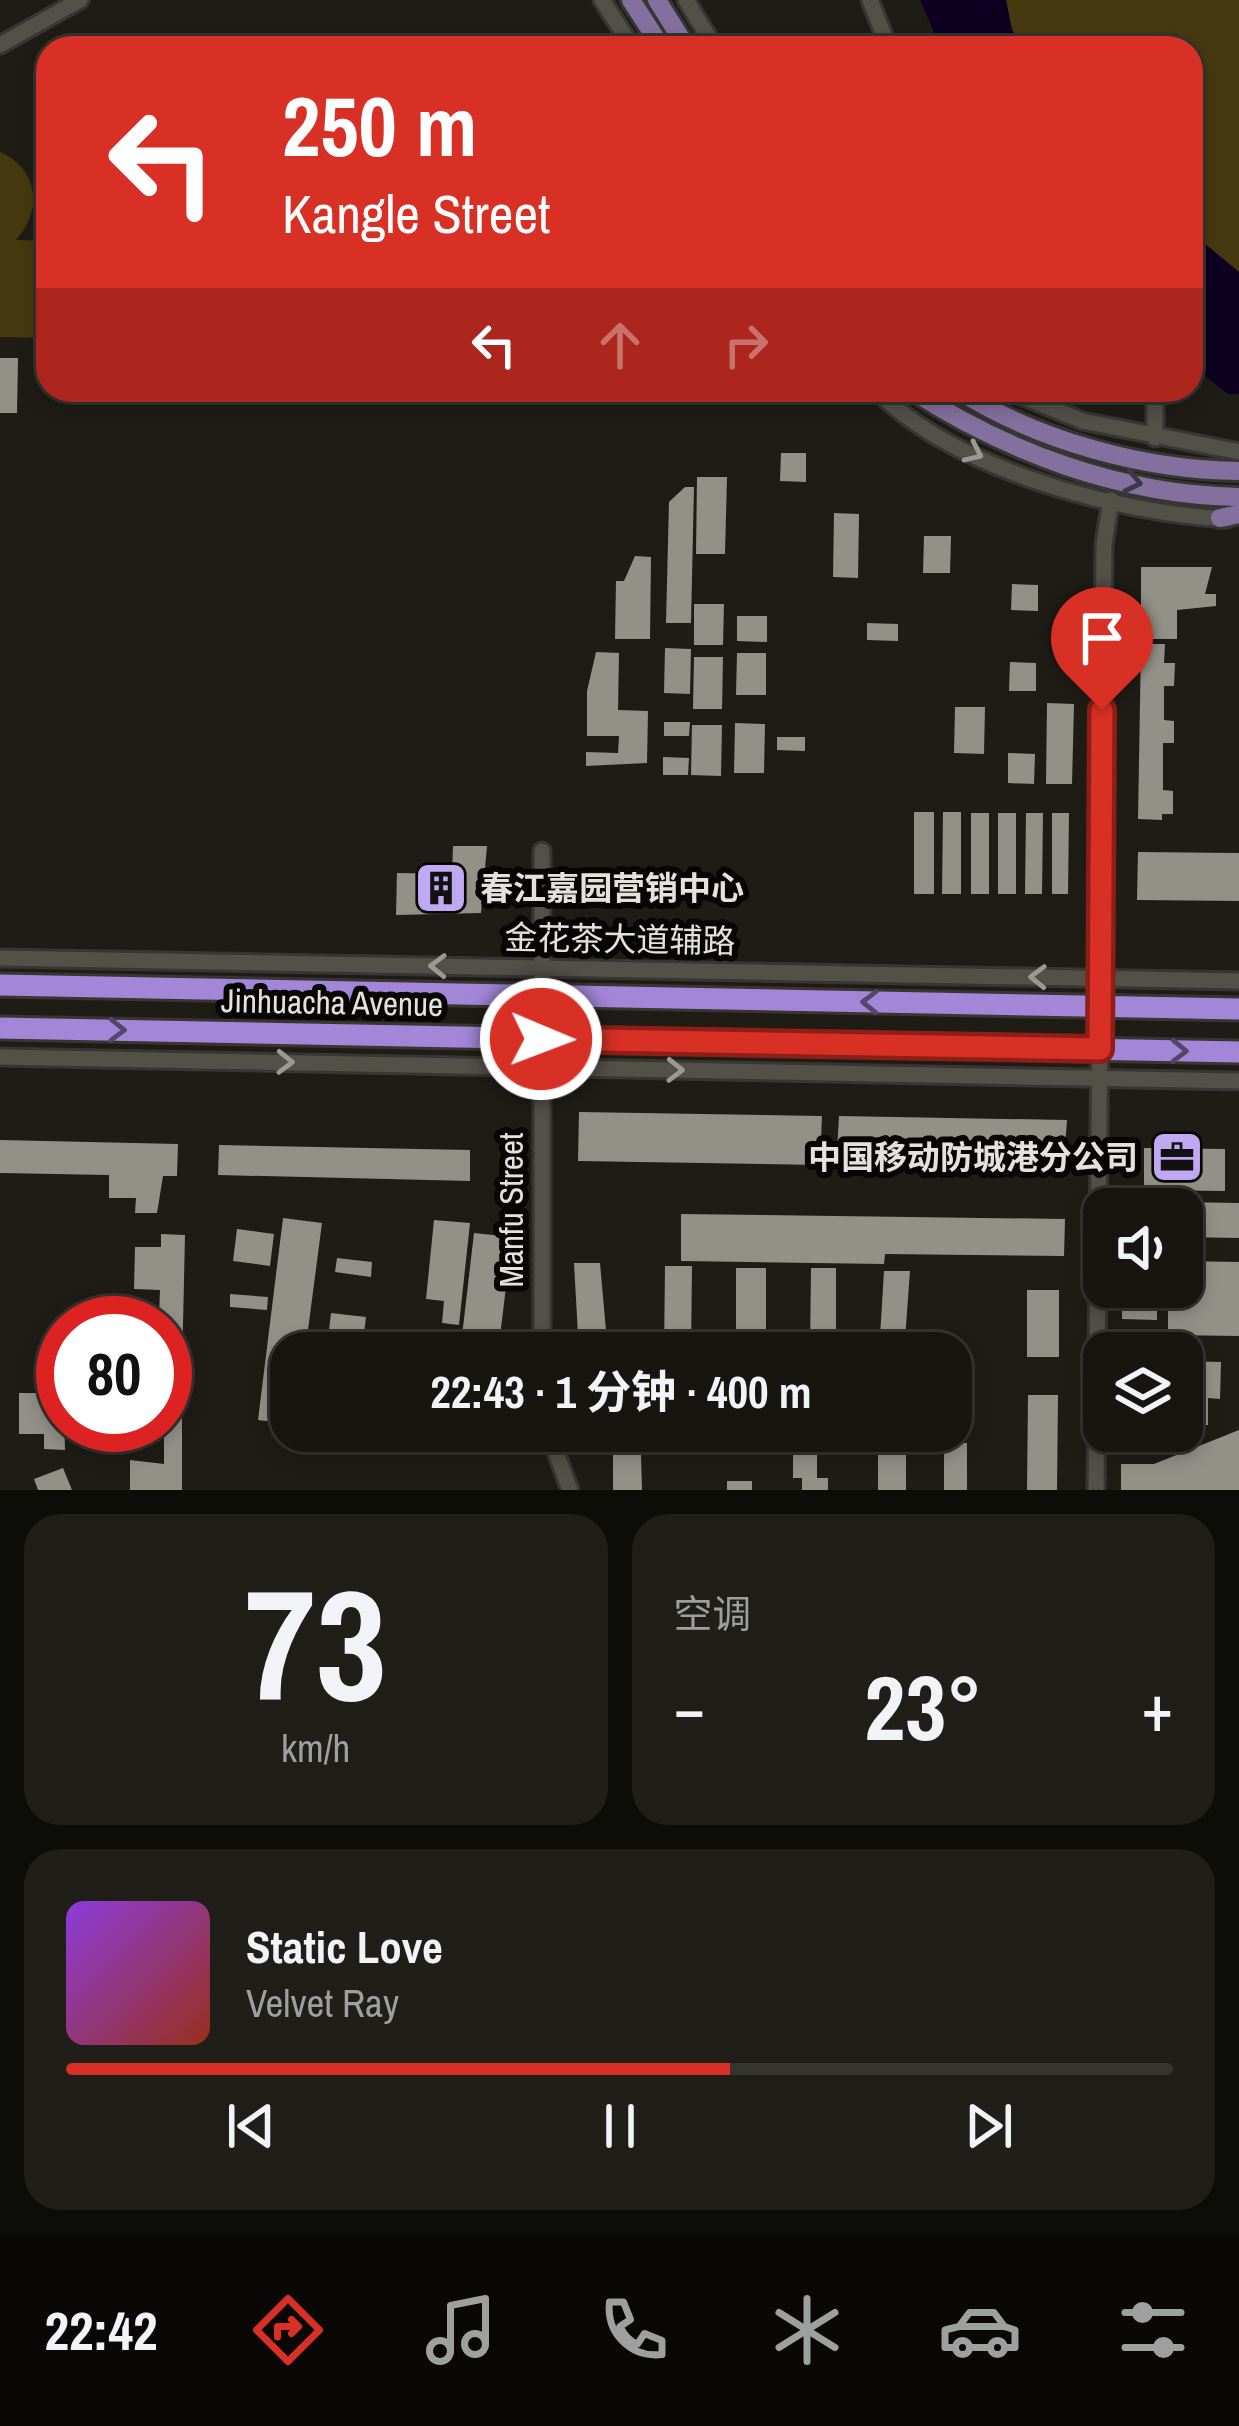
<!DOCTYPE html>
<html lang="zh">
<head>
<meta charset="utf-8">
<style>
	:root { --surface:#161510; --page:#1f1e19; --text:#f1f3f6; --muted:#9e9f9f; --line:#353430; --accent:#d93025 }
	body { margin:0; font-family:"Archivo Narrow","Noto Sans SC",sans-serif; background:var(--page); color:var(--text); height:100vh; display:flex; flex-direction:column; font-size:45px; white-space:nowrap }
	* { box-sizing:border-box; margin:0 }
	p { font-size:39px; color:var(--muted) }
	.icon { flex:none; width:66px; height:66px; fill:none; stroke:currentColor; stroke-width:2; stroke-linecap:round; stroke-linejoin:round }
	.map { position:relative; height:1490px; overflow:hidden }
	.details { display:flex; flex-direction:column; gap:24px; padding:24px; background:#0c0c09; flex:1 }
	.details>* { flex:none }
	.banner { position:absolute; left:36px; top:36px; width:1167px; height:366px; border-radius:36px; box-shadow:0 6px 18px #0003,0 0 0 3px var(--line); background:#d93025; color:#fff; overflow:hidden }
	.fabs { position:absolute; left:1083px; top:1188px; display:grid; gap:24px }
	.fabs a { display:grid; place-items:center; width:120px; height:120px; border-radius:24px; background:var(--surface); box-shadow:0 6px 18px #0003,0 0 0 3px var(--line); font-size:60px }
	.speed { position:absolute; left:36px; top:1296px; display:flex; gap:24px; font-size:60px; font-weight:700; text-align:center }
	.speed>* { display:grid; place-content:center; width:156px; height:156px; border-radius:50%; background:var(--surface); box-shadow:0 6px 18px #0003,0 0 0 3px var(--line); line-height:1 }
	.speed .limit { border:18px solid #d22; background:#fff; color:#111 }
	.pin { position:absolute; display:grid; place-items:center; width:102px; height:102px; color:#fff; margin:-123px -51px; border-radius:50% 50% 50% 0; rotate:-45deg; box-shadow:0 0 12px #0007 }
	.pin .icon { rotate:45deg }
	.me { position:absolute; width:132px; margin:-66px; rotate:91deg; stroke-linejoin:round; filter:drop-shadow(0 0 9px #0008) }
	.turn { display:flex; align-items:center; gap:42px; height:252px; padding:0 48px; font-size:54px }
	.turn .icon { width:156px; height:156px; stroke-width:2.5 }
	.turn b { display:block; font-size:84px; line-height:102px }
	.lanes { display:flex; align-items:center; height:114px; padding:0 48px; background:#0003; justify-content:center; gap:60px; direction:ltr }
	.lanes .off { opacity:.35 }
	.big { font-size:90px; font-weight:700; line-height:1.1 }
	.details .card { flex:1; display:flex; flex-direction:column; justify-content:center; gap:18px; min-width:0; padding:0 42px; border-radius:36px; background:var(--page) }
	.details .dial { align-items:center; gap:0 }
	.dial b { font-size:156px; line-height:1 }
	.song { display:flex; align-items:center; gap:36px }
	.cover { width:144px; height:144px; border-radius:18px; background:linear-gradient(135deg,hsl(270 70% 55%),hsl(10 70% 35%)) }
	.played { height:12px; border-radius:6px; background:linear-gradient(90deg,var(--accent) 60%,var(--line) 60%) }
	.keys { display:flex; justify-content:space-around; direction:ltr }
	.heat { display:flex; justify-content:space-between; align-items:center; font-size:66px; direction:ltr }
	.details .tiles { flex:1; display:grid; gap:24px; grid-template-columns:1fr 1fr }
	.card:last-child { grid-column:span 2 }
	.trip { position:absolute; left:270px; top:1332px; width:702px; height:120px; border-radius:36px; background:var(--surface); box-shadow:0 6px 18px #0003,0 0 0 3px var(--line); font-weight:700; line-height:120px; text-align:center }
	.tabs { display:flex; height:192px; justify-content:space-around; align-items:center; background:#090806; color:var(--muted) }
	.tabs .icon { width:84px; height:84px }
	.tabs .selected { color:var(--accent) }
	.tabs b { font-size:54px; color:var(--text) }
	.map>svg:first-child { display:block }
</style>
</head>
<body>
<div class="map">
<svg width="1239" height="1490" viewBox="0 0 1239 1490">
	<rect width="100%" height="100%" fill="#1e1c15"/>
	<g fill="#46390f">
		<polygon points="1006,0 1239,0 1239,272 1191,232 1191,48 1026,48 1012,30"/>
		<path d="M0,152C39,169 43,210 16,240L47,241L48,338L0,337Z"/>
	</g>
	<g fill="#0d0021">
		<polygon points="920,0 1006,0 1012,30 1026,48 941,48"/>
		<polygon points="1191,233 1239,272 1239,394 1228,394 1191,365"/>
	</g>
	<g fill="#939088">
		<polygon points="0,358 18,358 17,413 0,413"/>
		<polygon points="781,453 806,453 806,482 780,481"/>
		<polygon points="697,477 727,477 725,554 696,554"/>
		<polygon points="685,487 694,487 691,623 666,623 669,502"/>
		<polygon points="834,513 859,514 858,578 833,577"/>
		<polygon points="924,536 951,536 950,573 923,573"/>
		<polygon points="635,556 651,557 650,639 615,639 616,581 624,581"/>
		<polygon points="1141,567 1212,567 1205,594 1216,594 1216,606 1177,610 1177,639 1141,639"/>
		<polygon points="1012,584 1038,585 1038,611 1011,610"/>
		<polygon points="694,604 724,604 723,645 694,645"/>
		<polygon points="737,616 767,616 767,642 737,641"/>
		<polygon points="867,623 898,624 898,641 867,640"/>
		<polygon points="1141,644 1165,644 1164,663 1175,663 1174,686 1164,686 1164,720 1174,721 1174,743 1163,743 1163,790 1173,791 1173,814 1162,814 1162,820 1138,819"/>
		<polygon points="665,648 691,649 690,694 664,693"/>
		<polygon points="596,652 619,653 618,710 648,711 647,763 586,766 586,752 618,753 619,736 587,736 587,691"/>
		<polygon points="737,653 766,653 766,695 736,695"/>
		<polygon points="694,657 723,657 722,709 693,709"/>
		<polygon points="1010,662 1036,663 1036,691 1009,691"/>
		<polygon points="1047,703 1074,704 1072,784 1046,784"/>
		<polygon points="955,707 985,707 984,754 954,753"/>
		<polygon points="664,722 690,722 689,736 664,736"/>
		<polygon points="735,723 765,724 764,773 734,773"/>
		<polygon points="692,725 722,725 721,776 691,775"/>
		<polygon points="777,737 805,737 805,751 777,750"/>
		<polygon points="1008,753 1035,754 1034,784 1008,783"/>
		<polygon points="663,757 689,758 688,775 663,775"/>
		<rect x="914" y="812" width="20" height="82"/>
		<polygon points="943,812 961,812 961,894 942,894"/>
		<rect x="971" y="813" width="18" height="81"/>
		<rect x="998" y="813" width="18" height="81"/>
		<polygon points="1026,813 1043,813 1042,894 1025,894"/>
		<polygon points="1052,813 1069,813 1068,894 1052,894"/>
		<polygon points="453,846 487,846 481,913 396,915 397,873 452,874"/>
		<polygon points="1138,852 1239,853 1239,901 1137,900"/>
		<polygon points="579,1112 822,1116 820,1165 578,1161"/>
		<polygon points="839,1116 1067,1120 1063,1174 836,1168"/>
		<polygon points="0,1140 178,1144 177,1176 163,1176 157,1213 135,1213 136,1198 109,1198 109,1175 0,1173"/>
		<polygon points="219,1145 470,1150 470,1181 218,1175"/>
		<polygon points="1144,1148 1225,1149 1225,1191 1144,1190"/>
		<polygon points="1124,1201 1239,1203 1239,1238 1182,1237 1182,1209 1124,1209"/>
		<polygon points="681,1214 1065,1219 1064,1256 885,1254 884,1264 681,1261"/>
		<polygon points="283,1218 322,1223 305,1353 291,1353 291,1424 258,1420"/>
		<polygon points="434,1220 470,1223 459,1325 442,1323 444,1301 426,1299"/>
		<polygon points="237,1229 274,1234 270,1266 233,1261"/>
		<polygon points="474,1233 512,1237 498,1353 460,1353"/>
		<polygon points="161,1234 185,1235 182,1370 165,1370 165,1323 133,1323 133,1315 159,1316 160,1290 134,1289 135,1247 161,1247"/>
		<polygon points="337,1258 372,1262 371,1277 335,1272"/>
		<polygon points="1182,1261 1239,1262 1239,1336 1168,1335 1168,1297 1178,1297 1182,1287"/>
		<polygon points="574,1263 600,1263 608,1353 579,1353"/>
		<polygon points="665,1266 692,1266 691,1353 664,1353"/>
		<rect x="736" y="1268" width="30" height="85"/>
		<polygon points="811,1268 836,1268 836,1353 810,1353"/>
		<polygon points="884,1271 910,1271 904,1353 879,1353"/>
		<rect x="1123" y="1287" width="34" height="5"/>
		<rect x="1027" y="1290" width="32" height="67"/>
		<polygon points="230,1294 268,1297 267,1310 230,1307"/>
		<polygon points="1122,1300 1157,1301 1157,1320 1122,1319"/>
		<polygon points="331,1313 366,1317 362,1351 327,1347"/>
		<polygon points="421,1343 456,1347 456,1353 420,1353"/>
		<polygon points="1182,1361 1221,1362 1220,1399 1208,1398 1208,1425 1182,1425"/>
		<polygon points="45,1380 63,1380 65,1450 44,1449 44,1434 19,1434 19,1393 45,1393"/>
		<polygon points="165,1395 182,1395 182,1490 130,1490 130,1460 164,1464 164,1436 132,1440 132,1425 165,1425"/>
		<polygon points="1028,1395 1058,1395 1057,1490 1027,1490"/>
		<polygon points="1239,1430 1239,1490 1121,1490 1121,1464 1154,1464"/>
		<polygon points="599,1431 629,1431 629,1454 641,1454 642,1490 613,1490 613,1454 600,1454"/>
		<rect x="670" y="1431" width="27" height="17"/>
		<polygon points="1117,1431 1175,1431 1176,1432 1153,1439 1117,1438"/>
		<polygon points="793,1433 817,1433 817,1478 828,1478 828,1490 802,1490 802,1478 793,1478"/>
		<rect x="944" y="1443" width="23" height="47"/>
		<rect x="878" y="1455" width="28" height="35"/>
		<polygon points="63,1468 72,1490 38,1490 34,1479"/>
		<rect x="727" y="1481" width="25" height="9"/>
	</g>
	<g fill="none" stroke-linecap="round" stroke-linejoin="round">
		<g stroke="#383633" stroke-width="21">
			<g id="minor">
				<polyline points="602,0 633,48"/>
				<polyline points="686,0 715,48"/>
				<polyline points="870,0 889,48"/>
				<polyline points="0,45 80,0"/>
				<path d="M876,390C955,470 1117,513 1227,519"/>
				<polyline points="1006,390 1083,421 1239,452"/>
				<polyline points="1155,390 1155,438"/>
				<polyline points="542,851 542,1353"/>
				<polyline points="0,958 1239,981"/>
				<polyline points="0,1057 1239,1081"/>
				<polyline points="548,1431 570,1490"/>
				<polyline points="1096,1490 1104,544 1111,500"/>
			</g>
		</g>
		<g stroke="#383633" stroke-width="24">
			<g id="major">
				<polyline points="631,0 662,48"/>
				<polyline points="657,0 687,48"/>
				<path d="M911,390C1009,453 1121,495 1239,497"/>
				<path d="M958,390C1038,441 1144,470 1239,471"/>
				<polyline points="1220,518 1239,514"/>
			</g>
		</g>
		<g stroke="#383633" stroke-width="27">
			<g id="highway">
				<polyline points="0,985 1239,1009"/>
				<polyline points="0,1028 1239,1052"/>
			</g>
		</g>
		<use href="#minor" stroke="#535048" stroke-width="15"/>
		<use href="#major" stroke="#83709e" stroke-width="18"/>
		<use href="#highway" stroke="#a386d8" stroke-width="21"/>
	</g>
	<defs><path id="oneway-chevron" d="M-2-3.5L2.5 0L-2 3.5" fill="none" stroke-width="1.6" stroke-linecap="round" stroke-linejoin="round" transform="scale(3)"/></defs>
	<g stroke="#9b9992">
		<use href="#oneway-chevron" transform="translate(974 453) rotate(25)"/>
		<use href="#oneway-chevron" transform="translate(438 966) rotate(-179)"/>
		<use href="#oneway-chevron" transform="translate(1038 977) rotate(-179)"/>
		<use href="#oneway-chevron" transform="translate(285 1062) rotate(1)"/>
		<use href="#oneway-chevron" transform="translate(675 1070) rotate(1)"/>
	</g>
	<use stroke="#3f3649" href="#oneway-chevron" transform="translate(1133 482) rotate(12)"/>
	<g stroke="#55466e">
		<use href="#oneway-chevron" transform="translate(870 1002) rotate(-179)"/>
		<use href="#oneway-chevron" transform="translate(117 1030) rotate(1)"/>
		<use href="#oneway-chevron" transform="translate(1179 1051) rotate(1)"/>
	</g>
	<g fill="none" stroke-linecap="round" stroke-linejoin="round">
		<g stroke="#8d1f18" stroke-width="30">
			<polyline id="route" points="541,1039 1100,1049 1102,710"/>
		</g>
		<use href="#route" stroke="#d93025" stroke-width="21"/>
	</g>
	<defs>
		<g id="building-square" transform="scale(2.7)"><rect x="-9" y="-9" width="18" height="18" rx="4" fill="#c1a8f3" stroke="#070604"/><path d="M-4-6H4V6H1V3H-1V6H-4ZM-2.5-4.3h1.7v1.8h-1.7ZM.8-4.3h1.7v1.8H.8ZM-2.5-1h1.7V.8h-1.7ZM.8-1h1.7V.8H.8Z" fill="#111"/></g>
		<g id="office-square" transform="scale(2.7)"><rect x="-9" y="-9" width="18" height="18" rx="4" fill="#c1a8f3" stroke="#070604"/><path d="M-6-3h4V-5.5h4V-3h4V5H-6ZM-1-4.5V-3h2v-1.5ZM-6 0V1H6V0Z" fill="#111"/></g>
	</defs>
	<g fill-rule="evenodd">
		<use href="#building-square" x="441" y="888"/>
		<use href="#office-square" x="1177" y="1157"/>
	</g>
	<g text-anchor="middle" stroke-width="12" stroke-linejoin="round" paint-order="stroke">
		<g font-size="33" font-weight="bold" fill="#e3e2dd" stroke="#070604" text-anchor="start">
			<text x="480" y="900">春江嘉园营销中心</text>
			<text x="1138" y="1169" text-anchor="end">中国移动防城港分公司</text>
		</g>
		<g font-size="33" fill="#e3e2dd" stroke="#070604">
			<text transform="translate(620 939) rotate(1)" y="12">金花茶大道辅路</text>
			<text transform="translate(332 1002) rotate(1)" y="12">Jinhuacha Avenue</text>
			<text transform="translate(511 1210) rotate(-90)" y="12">Manfu Street</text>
		</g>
	</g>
</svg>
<div class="fabs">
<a><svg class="icon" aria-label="sound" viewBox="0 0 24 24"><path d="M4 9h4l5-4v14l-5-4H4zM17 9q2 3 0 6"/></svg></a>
<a><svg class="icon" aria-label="layers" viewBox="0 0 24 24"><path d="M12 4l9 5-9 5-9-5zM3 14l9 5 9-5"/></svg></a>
</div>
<div class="speed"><div class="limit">80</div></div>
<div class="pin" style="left:1102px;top:710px;background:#d93025"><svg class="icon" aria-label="arrive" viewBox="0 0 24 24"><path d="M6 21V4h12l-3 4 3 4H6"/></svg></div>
<svg class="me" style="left:541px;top:1039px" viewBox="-20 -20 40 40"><circle r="17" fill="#d93025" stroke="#fff" stroke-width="3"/><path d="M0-11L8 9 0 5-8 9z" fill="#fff"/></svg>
<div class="trip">22:43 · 1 分钟 · 400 m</div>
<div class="banner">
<div class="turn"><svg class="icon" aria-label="left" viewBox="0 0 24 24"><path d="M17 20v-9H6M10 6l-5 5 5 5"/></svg><div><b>250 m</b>Kangle Street</div></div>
<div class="lanes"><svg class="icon" aria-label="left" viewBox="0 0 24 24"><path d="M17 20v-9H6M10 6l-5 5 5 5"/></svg><svg class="icon off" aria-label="ahead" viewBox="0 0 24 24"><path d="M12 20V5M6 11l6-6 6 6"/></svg><svg class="icon off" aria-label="right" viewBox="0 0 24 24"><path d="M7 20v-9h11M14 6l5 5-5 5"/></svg></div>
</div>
</div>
<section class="details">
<div class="tiles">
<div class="card dial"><b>73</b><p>km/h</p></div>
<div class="card"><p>空调</p>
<div class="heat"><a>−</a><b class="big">23°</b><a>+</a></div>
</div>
<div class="card">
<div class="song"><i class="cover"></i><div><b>Static Love</b><p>Velvet Ray</p></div></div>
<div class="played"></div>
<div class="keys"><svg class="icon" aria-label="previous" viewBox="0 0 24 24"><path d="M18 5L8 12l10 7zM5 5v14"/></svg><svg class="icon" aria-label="pause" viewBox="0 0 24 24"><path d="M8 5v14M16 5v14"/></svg><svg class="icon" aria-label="next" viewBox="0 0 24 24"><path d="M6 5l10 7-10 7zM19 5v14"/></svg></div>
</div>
</div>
</section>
<nav class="tabs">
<b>22:42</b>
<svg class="icon selected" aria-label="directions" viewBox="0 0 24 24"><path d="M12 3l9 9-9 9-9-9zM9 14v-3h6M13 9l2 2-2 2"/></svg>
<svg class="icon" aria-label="music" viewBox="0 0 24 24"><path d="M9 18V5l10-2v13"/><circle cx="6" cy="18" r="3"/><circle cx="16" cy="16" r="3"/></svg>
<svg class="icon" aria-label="phone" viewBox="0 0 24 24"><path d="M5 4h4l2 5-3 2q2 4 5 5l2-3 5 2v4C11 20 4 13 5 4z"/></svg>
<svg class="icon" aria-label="climate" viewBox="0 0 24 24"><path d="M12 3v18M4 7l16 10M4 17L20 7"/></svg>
<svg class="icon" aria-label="car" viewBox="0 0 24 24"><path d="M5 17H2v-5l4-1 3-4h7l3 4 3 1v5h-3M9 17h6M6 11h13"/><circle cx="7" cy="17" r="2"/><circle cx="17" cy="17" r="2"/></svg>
<svg class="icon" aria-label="filters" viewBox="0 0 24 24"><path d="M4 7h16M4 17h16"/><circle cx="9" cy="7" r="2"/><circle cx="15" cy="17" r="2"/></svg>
</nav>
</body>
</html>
